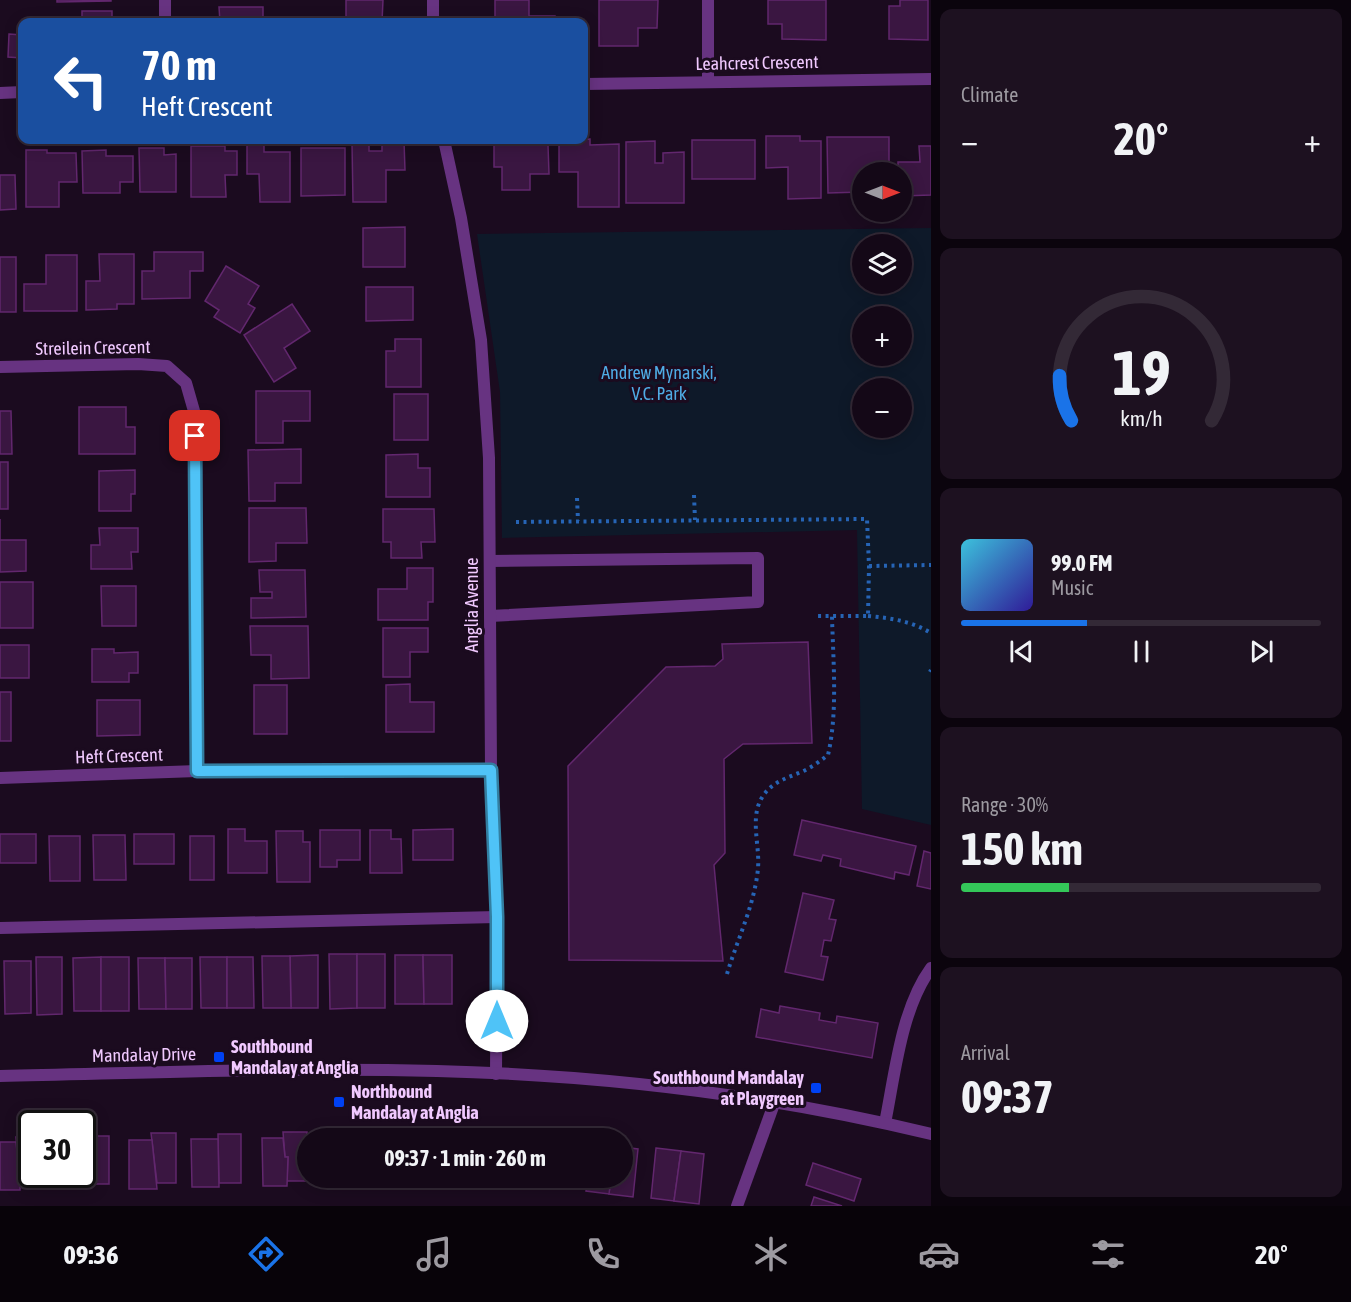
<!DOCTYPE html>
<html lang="en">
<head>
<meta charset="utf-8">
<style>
	:root { --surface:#140817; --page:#1d1120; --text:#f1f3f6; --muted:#9d9aa1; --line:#332936; --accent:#1a73e8 }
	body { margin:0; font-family:"Asap Condensed",sans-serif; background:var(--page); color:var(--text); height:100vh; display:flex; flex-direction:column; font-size:22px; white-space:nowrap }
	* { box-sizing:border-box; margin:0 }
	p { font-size:20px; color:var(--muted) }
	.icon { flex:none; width:33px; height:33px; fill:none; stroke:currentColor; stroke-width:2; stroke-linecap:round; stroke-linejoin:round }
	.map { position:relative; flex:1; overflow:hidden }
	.details { display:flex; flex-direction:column; gap:9px; padding:9px; background:#0b040d; width:420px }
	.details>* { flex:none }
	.banner { position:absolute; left:18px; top:18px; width:570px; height:126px; border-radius:12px; box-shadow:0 3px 15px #0003,0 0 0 2px var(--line); background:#1a4fa0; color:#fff; overflow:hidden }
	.needle { width:39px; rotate:90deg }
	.controls { position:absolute; left:852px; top:162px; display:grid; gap:12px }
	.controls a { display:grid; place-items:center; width:60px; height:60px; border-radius:50%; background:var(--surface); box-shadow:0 3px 15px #0003,0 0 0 2px var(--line); font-size:30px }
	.speed { position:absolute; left:18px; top:1110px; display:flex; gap:12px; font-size:30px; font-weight:700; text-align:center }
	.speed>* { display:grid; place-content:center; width:78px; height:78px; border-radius:50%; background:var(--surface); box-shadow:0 3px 15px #0003,0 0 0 2px var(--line); line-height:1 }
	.speed .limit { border:3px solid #111; border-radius:9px; background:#fff; color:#111 }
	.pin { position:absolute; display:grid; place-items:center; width:51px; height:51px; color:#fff; margin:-26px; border-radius:12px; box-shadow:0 3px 9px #0006 }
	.me { position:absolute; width:66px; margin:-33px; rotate:0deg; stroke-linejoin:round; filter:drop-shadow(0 0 4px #0008) }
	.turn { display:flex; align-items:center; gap:21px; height:126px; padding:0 24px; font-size:27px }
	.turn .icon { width:78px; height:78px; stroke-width:2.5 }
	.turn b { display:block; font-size:42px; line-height:51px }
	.big { font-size:45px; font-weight:700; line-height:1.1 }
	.details .card { flex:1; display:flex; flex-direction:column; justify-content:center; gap:9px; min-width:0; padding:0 21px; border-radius:12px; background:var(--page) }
	.details .dial { align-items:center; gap:0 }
	.dial svg { height:156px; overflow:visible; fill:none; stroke:var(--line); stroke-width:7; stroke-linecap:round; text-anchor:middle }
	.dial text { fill:var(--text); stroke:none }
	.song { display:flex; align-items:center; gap:18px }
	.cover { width:72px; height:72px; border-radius:9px; background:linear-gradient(135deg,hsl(190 70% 55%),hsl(250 70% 35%)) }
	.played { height:6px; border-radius:3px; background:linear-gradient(90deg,var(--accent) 35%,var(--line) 35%) }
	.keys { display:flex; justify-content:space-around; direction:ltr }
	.heat { display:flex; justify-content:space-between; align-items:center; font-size:33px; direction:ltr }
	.charge { height:9px; border-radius:4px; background:linear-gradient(90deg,#34c759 30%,var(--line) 0) }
	.trip { position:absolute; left:297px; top:1128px; width:336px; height:60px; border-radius:30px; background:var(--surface); box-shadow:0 3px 15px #0003,0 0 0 2px var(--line); font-weight:700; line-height:60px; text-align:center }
	.tab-bar { display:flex; height:96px; justify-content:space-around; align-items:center; background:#080309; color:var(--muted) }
	.tab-bar .icon { width:42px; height:42px }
	.tab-bar .active { color:var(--accent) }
	.tab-bar b { font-size:27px; color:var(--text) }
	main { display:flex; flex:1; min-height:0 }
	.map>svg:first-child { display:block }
</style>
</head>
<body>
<main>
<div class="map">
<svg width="931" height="1206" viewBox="0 0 931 1206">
	<rect width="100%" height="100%" fill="#1b0b1f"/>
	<path fill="#0e1929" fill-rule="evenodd" d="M931,228V825L862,809L857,530L502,538L500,392L477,234ZM902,244V284H862V244ZM902,316V356H862V316ZM862,388H902V428H862Z"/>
	<g fill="#3a1641" stroke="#62276e" stroke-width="1.5">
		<polygon points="57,0 111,0 111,1 57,2"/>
		<polygon points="346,0 383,0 382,22 346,22"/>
		<polygon points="495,0 529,0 529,16 555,16 555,22 495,22"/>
		<polygon points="599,0 658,0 657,28 638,28 638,46 599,46"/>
		<polygon points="768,0 826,0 826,40 782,39 782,24 768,24"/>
		<polygon points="900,0 928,0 928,40 889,39 889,6 900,6"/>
		<polygon points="219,7 263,7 263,22 220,22"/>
		<polygon points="82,11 112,11 112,22 56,22 82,21"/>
		<polygon points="9,34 22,35 22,58 8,57"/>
		<polygon points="766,136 800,136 800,141 821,141 821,198 788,199 788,167 766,168"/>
		<polygon points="827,137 889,137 889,166 883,166 883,172 862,172 862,192 828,193"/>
		<polygon points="590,139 590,145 619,144 619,207 578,207 578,172 559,172 559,140"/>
		<polygon points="494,140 516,140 516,145 548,145 549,174 530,174 530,190 502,190 502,167 494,167"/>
		<rect x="692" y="140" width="63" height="39"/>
		<polygon points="404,141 405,170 386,170 386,202 353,202 352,143 369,143 369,151 382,151 382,142"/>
		<polygon points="655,141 655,163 663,163 663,153 684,152 684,203 626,203 626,142"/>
		<polygon points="247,144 264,144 264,152 290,152 290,202 260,202 259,174 247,174"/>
		<polygon points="191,146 225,146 225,151 237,151 237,175 225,175 226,197 191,197"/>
		<polygon points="919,146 931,146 931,195 902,196 902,172 898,172 898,162 920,162"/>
		<polygon points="139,148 164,148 164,155 176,154 176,192 140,192"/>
		<polygon points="301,148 345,148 345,195 301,196"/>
		<polygon points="26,150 47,150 47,153 76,153 77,182 59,182 59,207 26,207"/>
		<polygon points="106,150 106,156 133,156 133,182 120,182 120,193 83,193 82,151"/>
		<polygon points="0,175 15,175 16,209 0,210"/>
		<polygon points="405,227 405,267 363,267 363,228"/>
		<polygon points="154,252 203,252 203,271 190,271 190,298 142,299 142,271 154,271"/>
		<polygon points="99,254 134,254 134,304 117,304 117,309 86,310 86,281 100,281"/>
		<polygon points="46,255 77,255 77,311 24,311 24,284 46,284"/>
		<rect x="0" y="257" width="16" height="55"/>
		<polygon points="226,266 259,286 248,304 255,308 240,333 214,317 219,310 205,301"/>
		<polygon points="366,287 413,287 413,320 366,321"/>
		<polygon points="292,304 310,331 284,348 296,368 274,382 244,335"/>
		<polygon points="395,339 421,339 421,387 386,387 386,351 395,351"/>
		<polygon points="256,391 310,391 310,421 283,421 283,443 256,443"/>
		<rect x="394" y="394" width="34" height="46"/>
		<polygon points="79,407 126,407 126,427 135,427 135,454 79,454"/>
		<polygon points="0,411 11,411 12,454 0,454"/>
		<polygon points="301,449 301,483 275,483 275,501 249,501 248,450"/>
		<polygon points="418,454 418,468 430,468 430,497 386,497 386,455"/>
		<rect x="0" y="462" width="8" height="47"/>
		<polygon points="135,470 135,494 131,494 131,511 99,511 99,471"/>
		<polygon points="249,508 306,508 307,543 276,543 276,561 249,562"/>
		<polygon points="383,509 434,509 435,542 421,542 422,558 391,558 391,542 383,542"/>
		<polygon points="0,519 0,540 26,540 26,571 0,572"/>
		<polygon points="99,528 138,528 138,552 131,552 132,569 91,569 91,545 100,545"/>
		<polygon points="407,568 433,568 433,602 428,602 428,620 378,620 378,589 407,589"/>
		<polygon points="259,570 305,570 306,617 251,618 251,598 272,598 272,592 260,592"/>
		<rect x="0" y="582" width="33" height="46"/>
		<polygon points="101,586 136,586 136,626 102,626"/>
		<polygon points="250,626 308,626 309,678 271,679 271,655 251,655"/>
		<polygon points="383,628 428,628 428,652 410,652 410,677 383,677"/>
		<polygon points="808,642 812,743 743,744 724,759 725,853 714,865 723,961 569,960 568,766 666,667 715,666 723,659 722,644"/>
		<rect x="0" y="645" width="29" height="33"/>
		<polygon points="92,649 114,649 114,653 138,652 138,673 129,673 129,682 92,682"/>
		<polygon points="410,684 410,702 434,702 434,732 386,732 386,685"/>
		<rect x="254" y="685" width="33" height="49"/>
		<rect x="0" y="692" width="11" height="49"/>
		<polygon points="97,700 140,700 140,735 97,736"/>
		<polygon points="802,820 916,846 909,875 895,872 894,879 840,866 841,859 823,855 821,861 794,855"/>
		<polygon points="228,829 245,829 245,841 267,841 267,873 228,873"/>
		<polygon points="453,829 453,860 413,860 413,830"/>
		<polygon points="320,830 360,830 360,860 337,860 337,867 320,867"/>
		<polygon points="370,830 391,830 391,839 401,839 402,873 370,873"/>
		<polygon points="276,831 303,831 303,842 310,842 310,882 277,882"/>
		<rect x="0" y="834" width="36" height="29"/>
		<rect x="134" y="834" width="40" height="30"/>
		<polygon points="93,835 125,835 126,880 94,880"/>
		<polygon points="49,836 80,836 80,881 50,881"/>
		<rect x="190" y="836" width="24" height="44"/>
		<polygon points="924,851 931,853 931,889 917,886"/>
		<polygon points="803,893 834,900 829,919 836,920 831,941 824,940 821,956 828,957 823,980 785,972"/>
		<polygon points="329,954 357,954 357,1008 330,1009"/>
		<rect x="357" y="954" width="28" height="54"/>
		<polygon points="318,955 318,1008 291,1008 290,956"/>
		<polygon points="395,955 423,955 424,1004 395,1004"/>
		<polygon points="423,955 452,955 452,1004 424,1004"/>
		<polygon points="262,956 290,956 291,1008 263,1008"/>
		<polygon points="36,957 62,957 62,1014 37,1015"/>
		<polygon points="101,957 101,1011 74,1011 73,958"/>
		<rect x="101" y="957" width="28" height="54"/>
		<polygon points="200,957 227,957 227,1008 201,1008"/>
		<polygon points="227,957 253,957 254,1008 227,1008"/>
		<polygon points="138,958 165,958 166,1009 139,1009"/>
		<polygon points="165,958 192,958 192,1009 166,1009"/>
		<polygon points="4,961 31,961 31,1013 5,1014"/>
		<polygon points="780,1006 820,1013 819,1020 836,1023 837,1016 878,1023 872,1058 756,1037 761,1009 779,1013"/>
		<polygon points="397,1129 419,1130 419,1138 397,1138"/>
		<polygon points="419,1130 442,1132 441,1138 419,1138"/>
		<rect x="349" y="1131" width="25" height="7"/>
		<polygon points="283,1132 307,1132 307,1181 287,1181 288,1157 285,1157"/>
		<polygon points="151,1133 176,1133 176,1183 157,1183"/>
		<polygon points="461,1133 484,1134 483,1138 460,1138"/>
		<polygon points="218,1134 241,1134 241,1183 219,1183"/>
		<polygon points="484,1134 507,1136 507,1138 483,1138"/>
		<polygon points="83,1136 88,1136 88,1187 63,1187 63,1174 82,1174"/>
		<rect x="88" y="1136" width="21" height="48"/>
		<polygon points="16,1137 32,1137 32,1174 41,1174 41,1185 20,1185 21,1161 18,1161"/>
		<polygon points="262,1138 283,1138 285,1157 288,1157 287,1186 263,1186"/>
		<polygon points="191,1139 218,1139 219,1187 192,1187"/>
		<polygon points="129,1140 152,1140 157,1189 129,1189"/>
		<polygon points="0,1142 16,1142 18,1161 21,1161 20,1190 0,1190"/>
		<polygon points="622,1147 638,1149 633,1197 609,1194 611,1178 622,1178"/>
		<polygon points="656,1148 681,1151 674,1201 651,1198"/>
		<polygon points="681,1151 704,1154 699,1204 674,1201"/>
		<polygon points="813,1163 861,1179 854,1201 806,1185"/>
		<polygon points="326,1178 353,1178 353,1184 326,1182"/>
		<polygon points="353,1178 375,1178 375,1182 353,1180"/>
		<polygon points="417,1178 439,1178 439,1182 416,1180"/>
		<polygon points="458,1178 481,1178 481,1185 457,1184"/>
		<polygon points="481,1178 504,1178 504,1187 481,1185"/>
		<polygon points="524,1178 546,1178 545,1188 523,1186"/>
		<polygon points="546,1178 568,1178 567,1189 545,1188"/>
		<polygon points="588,1178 611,1178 609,1194 586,1191"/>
		<polygon points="814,1197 842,1206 811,1206"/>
	</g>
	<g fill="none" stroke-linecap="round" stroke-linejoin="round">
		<g stroke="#2664b5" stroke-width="4" stroke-dasharray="3 4.5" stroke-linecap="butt">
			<polyline points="694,495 695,520"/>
			<polyline points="577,498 578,521"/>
			<polyline points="516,522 867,519 869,566 868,616 816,616"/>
			<polyline points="869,566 931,565"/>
			<path d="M868,616C891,618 911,621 931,633"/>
			<polyline points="930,672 931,670"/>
			<path d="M727,974C737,940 755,904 758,868C760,845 749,816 763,796C772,782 787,778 801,772C811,768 820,761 828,755C838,712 833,660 832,616"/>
		</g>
		<g stroke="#673381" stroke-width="12">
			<polyline points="490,561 758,558 758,602 490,616"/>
			<polyline points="0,928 497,917"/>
			<path d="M885,1123C895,1074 901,1009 931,968"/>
		</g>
		<g stroke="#673381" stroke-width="12">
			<polyline points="165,0 165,22"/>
			<polyline points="433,0 433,22"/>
			<polyline points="708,81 708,0"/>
			<polyline points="584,84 931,79"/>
			<polyline points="0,93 22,92"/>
			<polyline points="444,140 461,218 481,340 489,458 491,770 497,917 496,1074"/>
			<polyline points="0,367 138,364 167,366 186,383 194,411 195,436 197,771"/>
			<polyline points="0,778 197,771 491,770"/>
			<polyline points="737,1206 774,1104"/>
		</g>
		<path stroke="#673381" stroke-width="12" d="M0,1076C146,1073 292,1067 437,1071C603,1075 770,1095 931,1134"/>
	</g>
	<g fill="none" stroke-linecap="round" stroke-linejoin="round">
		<g stroke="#337fa1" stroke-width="15">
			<polyline id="route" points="195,436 197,771 491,770 497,917 497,1021"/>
		</g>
		<use href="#route" stroke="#4fc3f7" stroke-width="10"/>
	</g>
	<g fill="#0041f4" stroke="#1b0b1f" stroke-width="2">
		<rect x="213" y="1051" width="12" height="12" rx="3"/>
		<rect x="810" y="1082" width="12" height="12" rx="3"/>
		<rect x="333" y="1096" width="12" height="12" rx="3"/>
	</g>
	<g text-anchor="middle" stroke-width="6" stroke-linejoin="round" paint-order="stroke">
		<g font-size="18" fill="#f1c9ff" stroke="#1b0b1f">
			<text transform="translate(757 63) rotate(-1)" y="6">Leahcrest Crescent</text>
			<text transform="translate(93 348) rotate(-1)" y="6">Streilein Crescent</text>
			<text transform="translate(472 605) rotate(-90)" y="6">Anglia Avenue</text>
			<text transform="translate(119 756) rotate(-2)" y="6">Heft Crescent</text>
			<text transform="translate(144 1055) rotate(-1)" y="6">Mandalay Drive</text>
		</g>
		<g font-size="18" fill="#4face5" stroke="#1b0b1f">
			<text x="659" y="379">Andrew Mynarski,<tspan x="659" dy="21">V.C. Park</tspan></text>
		</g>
		<g font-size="18" font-weight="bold" fill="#f1c9ff" stroke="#1b0b1f" text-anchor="start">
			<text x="231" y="1053">Southbound<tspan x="231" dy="21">Mandalay at Anglia</tspan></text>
			<text x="804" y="1084" text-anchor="end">Southbound Mandalay<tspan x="804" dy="21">at Playgreen</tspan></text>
			<text x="351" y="1098">Northbound<tspan x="351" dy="21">Mandalay at Anglia</tspan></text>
		</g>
	</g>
</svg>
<div class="controls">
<a><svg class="needle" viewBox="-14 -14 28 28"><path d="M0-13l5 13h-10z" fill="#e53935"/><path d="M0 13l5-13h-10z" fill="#9d9aa1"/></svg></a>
<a><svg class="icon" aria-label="layers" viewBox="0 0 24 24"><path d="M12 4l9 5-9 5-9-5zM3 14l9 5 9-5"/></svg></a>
<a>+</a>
<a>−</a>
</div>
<div class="speed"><div class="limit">30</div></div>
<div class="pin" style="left:195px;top:436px;background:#d93025"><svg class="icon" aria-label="arrive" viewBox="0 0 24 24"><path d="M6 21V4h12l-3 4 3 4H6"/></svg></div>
<svg class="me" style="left:497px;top:1021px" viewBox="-20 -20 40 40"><circle r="19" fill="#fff"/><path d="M0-13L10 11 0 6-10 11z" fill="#4fc3f7"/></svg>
<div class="trip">09:37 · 1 min · 260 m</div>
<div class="banner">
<div class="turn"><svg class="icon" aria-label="left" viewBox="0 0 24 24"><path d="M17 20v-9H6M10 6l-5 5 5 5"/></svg><div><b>70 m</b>Heft Crescent</div></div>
</div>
</div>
<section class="details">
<div class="card"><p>Climate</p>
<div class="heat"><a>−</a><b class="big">20°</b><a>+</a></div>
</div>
<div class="card dial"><svg viewBox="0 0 100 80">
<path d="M14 69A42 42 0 1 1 86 69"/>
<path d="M14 69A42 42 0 0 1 8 46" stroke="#1a73e8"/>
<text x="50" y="56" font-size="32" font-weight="700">19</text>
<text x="50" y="72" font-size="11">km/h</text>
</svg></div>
<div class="card">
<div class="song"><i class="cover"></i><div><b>99.0 FM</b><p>Music</p></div></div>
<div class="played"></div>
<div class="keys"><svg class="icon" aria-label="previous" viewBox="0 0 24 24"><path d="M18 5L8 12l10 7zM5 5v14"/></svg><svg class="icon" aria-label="pause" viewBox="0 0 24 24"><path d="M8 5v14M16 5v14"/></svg><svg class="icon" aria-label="next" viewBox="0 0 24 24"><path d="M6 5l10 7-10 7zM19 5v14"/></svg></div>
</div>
<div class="card"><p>Range · 30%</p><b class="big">150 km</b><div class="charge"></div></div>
<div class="card"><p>Arrival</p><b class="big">09:37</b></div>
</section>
</main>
<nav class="tab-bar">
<b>09:36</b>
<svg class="icon active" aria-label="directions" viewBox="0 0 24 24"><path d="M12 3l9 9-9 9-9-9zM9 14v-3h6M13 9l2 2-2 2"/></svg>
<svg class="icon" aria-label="music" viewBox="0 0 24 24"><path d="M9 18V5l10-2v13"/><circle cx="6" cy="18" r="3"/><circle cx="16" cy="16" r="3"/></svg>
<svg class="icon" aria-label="phone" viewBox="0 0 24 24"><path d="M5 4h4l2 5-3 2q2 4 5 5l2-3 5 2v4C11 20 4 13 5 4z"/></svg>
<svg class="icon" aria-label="climate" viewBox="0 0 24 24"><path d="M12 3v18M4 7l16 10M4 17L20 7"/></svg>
<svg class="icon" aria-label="car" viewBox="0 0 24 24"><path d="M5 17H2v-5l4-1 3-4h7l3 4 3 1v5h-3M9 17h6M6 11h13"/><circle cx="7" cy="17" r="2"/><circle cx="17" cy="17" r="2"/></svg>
<svg class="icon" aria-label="filters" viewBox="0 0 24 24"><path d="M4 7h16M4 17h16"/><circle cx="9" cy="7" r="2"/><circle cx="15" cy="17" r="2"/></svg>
<b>20°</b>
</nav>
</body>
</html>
